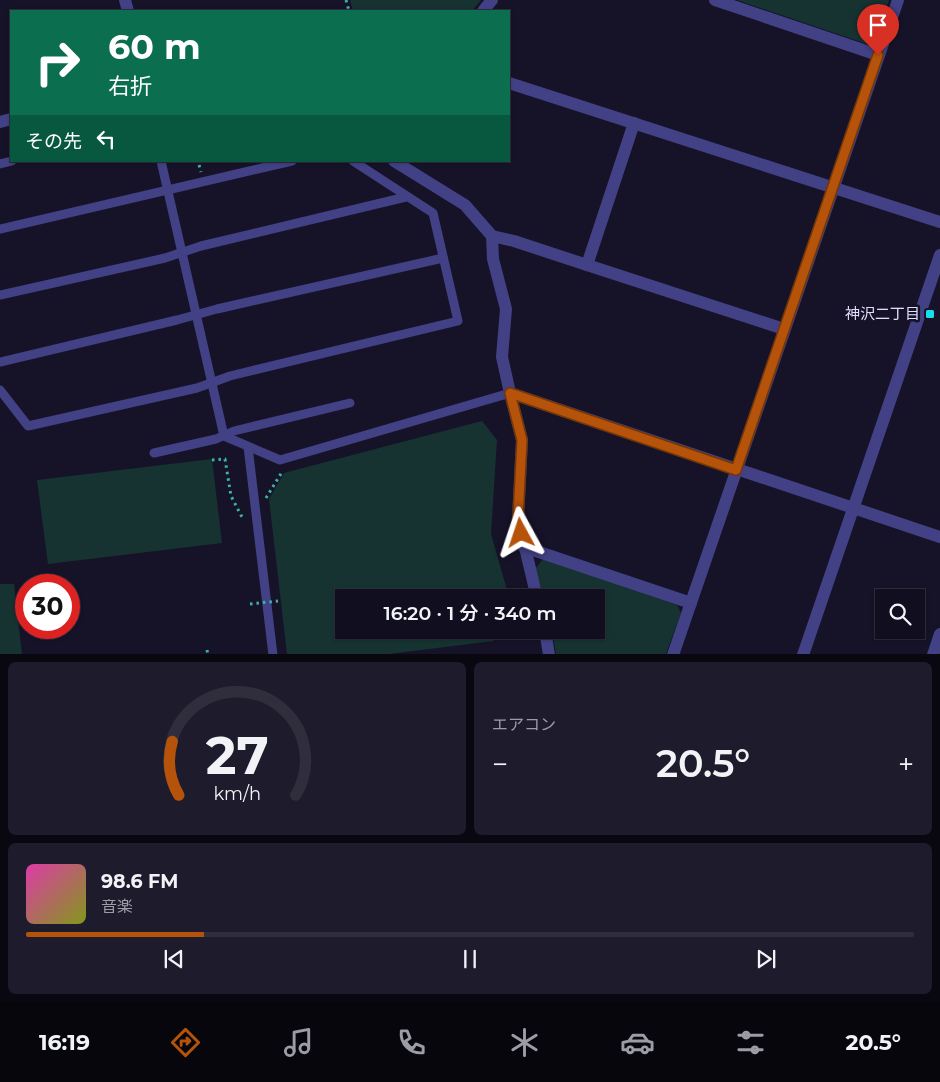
<!DOCTYPE html>
<html lang="ja">
<head>
<meta charset="utf-8">
<style>
	:root { --surface:#100e1f; --page:#1e1c2c; --text:#f1f3f6; --muted:#9c9ca4; --line:#302e3d; --accent:#b45309 }
	body { margin:0; font-family:Montserrat,"Noto Sans JP",sans-serif; background:var(--page); color:var(--text); height:100vh; display:flex; flex-direction:column; font-size:19px; white-space:nowrap }
	* { box-sizing:border-box; margin:0 }
	p { font-size:16px; color:var(--muted) }
	.icon { flex:none; width:28px; height:28px; fill:none; stroke:currentColor; stroke-width:2; stroke-linecap:round; stroke-linejoin:round }
	.map { position:relative; height:654px; overflow:hidden }
	.side { display:flex; flex-direction:column; gap:8px; padding:8px; background:#090811; flex:1 }
	.side>* { flex:none }
	.banner { position:absolute; left:10px; top:10px; width:500px; height:152px; border-radius:0px; box-shadow:0 1px 4px #0004,0 0 0 1px var(--line); background:#0b6e4f; color:#fff; overflow:hidden }
	.buttons { position:absolute; left:875px; top:589px; display:grid; gap:10px }
	.buttons a { display:grid; place-items:center; width:50px; height:50px; border-radius:0px; background:var(--surface); box-shadow:0 1px 4px #0004,0 0 0 1px var(--line); font-size:25px }
	.speed { position:absolute; left:15px; top:574px; display:flex; gap:10px; font-size:25px; font-weight:700; text-align:center }
	.speed>* { display:grid; place-content:center; width:65px; height:65px; border-radius:50%; background:var(--surface); box-shadow:0 1px 4px #0004,0 0 0 1px var(--line); line-height:1 }
	.speed .limit { border:8px solid #d22; background:#fff; color:#111 }
	.pin { position:absolute; display:grid; place-items:center; width:42px; height:42px; color:#fff; margin:-51px -21px; border-radius:50% 50% 50% 0; rotate:-45deg; box-shadow:0 0 5px #0007 }
	.pin .icon { rotate:45deg }
	.me { position:absolute; width:55px; margin:-28px; rotate:355deg; stroke-linejoin:round; filter:drop-shadow(0 0 4px #0008) }
	.turn { display:flex; align-items:center; gap:18px; height:105px; padding:0 15px; font-size:22px }
	.turn .icon { width:65px; height:65px; stroke-width:2.5 }
	.turn b { display:block; font-size:35px; line-height:42px }
	.then { display:flex; align-items:center; height:48px; padding:0 15px; background:#0003; gap:10px; font-size:19px }
	.big { font-size:38px; font-weight:600; line-height:1.1 }
	.side .widget { flex:1; display:flex; flex-direction:column; justify-content:center; gap:8px; min-width:0; padding:0 18px; border-radius:8px; background:var(--page) }
	.side .dial { align-items:center; gap:0 }
	.dial svg { height:130px; overflow:visible; fill:none; stroke:var(--line); stroke-width:7; stroke-linecap:round; text-anchor:middle }
	.dial text { fill:var(--text); stroke:none }
	.song { display:flex; align-items:center; gap:15px }
	.cover { width:60px; height:60px; border-radius:8px; background:linear-gradient(135deg,hsl(320 70% 55%),hsl(70 70% 35%)) }
	.played { height:5px; border-radius:2px; background:linear-gradient(90deg,var(--accent) 20%,var(--line) 20%) }
	.keys { display:flex; justify-content:space-around; direction:ltr }
	.heat { display:flex; justify-content:space-between; align-items:center; font-size:28px; direction:ltr }
	.side .tiles { flex:1; display:grid; gap:8px; grid-template-columns:1fr 1fr }
	.widget:last-child { grid-column:span 2 }
	.trip { position:absolute; left:335px; top:589px; width:270px; height:50px; border-radius:0px; background:var(--surface); box-shadow:0 1px 4px #0004,0 0 0 1px var(--line); font-weight:600; line-height:50px; text-align:center }
	.menu { display:flex; height:80px; justify-content:space-around; align-items:center; background:#06060c; color:var(--muted) }
	.menu .icon { width:35px; height:35px }
	.menu .on { color:var(--accent) }
	.menu b { font-size:22px; color:var(--text) }
	.map>svg:first-child { display:block }
</style>
</head>
<body>
<div class="map">
<svg width="940" height="655" viewBox="0 0 940 655">
	<rect width="100%" height="100%" fill="#161329"/>
	<g fill="#163331">
		<polygon points="350,0 481,0 472,11 353,11"/>
		<polygon points="737,0 889,0 875,42 870,45"/>
		<polygon points="482,421 497,440 491,534 509,597 344,598 344,630 503,630 493,641 389,654 287,654 269,499 284,473"/>
		<polygon points="212,459 222,543 48,564 37,480"/>
		<polygon points="544,558 677,605 681,613 666,654 556,654 552,630 596,630 596,598 544,597 535,569"/>
		<polygon points="0,584 14,584 22,654 0,654"/>
	</g>
	<g fill="none" stroke-linecap="round" stroke-linejoin="round">
		<g stroke="#3ab4a9" stroke-width="3" stroke-dasharray="2.5 4" stroke-linecap="butt">
			<polyline points="346,0 349,11"/>
			<polyline points="199,165 201,172"/>
			<polyline points="212,460 225,459 231,496 243,519"/>
			<polyline points="266,498 282,472"/>
			<polyline points="207,650 208,655"/>
		</g>
		<g stroke="#424185" stroke-width="9">
			<polyline points="161,161 224,436 280,460 510,393"/>
			<polyline points="0,164 12,161"/>
			<polyline points="0,229 292,161"/>
			<polyline points="0,295 165,258 201,246 406,197"/>
			<polyline points="0,362 177,320 217,309 443,258"/>
			<polyline points="0,390 28,426 197,388 230,376 458,321 433,213 353,161"/>
			<polyline points="248,447 273,655"/>
			<polyline points="154,453 216,439 234,431 350,403"/>
		</g>
		<g stroke="#424185" stroke-width="12">
			<polyline points="125,0 128,11"/>
			<polyline points="715,0 878,55"/>
			<polyline points="483,11 492,0"/>
			<polyline points="634,123 587,265 784,329"/>
			<polyline points="394,161 465,205 492,236 493,259 506,309 502,357 510,393"/>
			<polyline points="492,236 514,241 587,265"/>
			<polyline points="524,547 691,603"/>
			<polyline points="537,598 518,518 522,440 510,393 940,537"/>
			<polyline points="545,630 549,655"/>
			<polyline points="673,655 898,0"/>
			<polyline points="933,655 940,634"/>
		</g>
		<g stroke="#424185" stroke-width="12">
			<polyline points="509,83 940,222"/>
			<polyline points="0,122 11,119"/>
			<polyline points="803,655 940,255"/>
		</g>
		<polyline stroke="#3ab4a9" stroke-width="3" stroke-dasharray="2.5 4" stroke-linecap="butt" points="250,604 278,601"/>
	</g>
	<g fill="none" stroke-linecap="round" stroke-linejoin="round">
		<g stroke="#753606" stroke-width="12">
			<polyline id="route" points="521,533 518,518 522,440 510,393 736,470 878,55"/>
		</g>
		<use href="#route" stroke="#b45309" stroke-width="9"/>
	</g>
	<rect fill="#18dfee" stroke="#161329" stroke-width="2" x="925" y="309" width="10" height="10" rx="2.5"/>
	<g text-anchor="middle" stroke-width="5" stroke-linejoin="round" paint-order="stroke">
		<g font-size="15" fill="#e0ddfd" stroke="#161329" text-anchor="end">
			<text x="920" y="319">神沢二丁目</text>
		</g>
	</g>
</svg>
<div class="buttons">
<a><svg class="icon" aria-label="search" viewBox="0 0 24 24"><circle cx="10" cy="10" r="6"/><path d="M15 15l6 6"/></svg></a>
</div>
<div class="speed"><div class="limit">30</div></div>
<div class="pin" style="left:878px;top:55px;background:#d93025"><svg class="icon" aria-label="arrive" viewBox="0 0 24 24"><path d="M6 21V4h12l-3 4 3 4H6"/></svg></div>
<svg class="me" style="left:521px;top:533px" viewBox="-20 -20 40 40"><path d="M0-17L14 15 0 8-14 15z" fill="#b45309" stroke="#fff" stroke-width="4"/></svg>
<div class="trip">16:20 · 1 分 · 340 m</div>
<div class="banner">
<div class="turn"><svg class="icon" aria-label="right" viewBox="0 0 24 24"><path d="M7 20v-9h11M14 6l5 5-5 5"/></svg><div><b>60 m</b>右折</div></div>
<div class="then">その先<svg class="icon" aria-label="left" viewBox="0 0 24 24"><path d="M17 20v-9H6M10 6l-5 5 5 5"/></svg></div>
</div>
</div>
<section class="side">
<div class="tiles">
<div class="widget dial"><svg viewBox="0 0 100 80">
<path d="M14 69A42 42 0 1 1 86 69"/>
<path d="M14 69A42 42 0 0 1 10 36" stroke="#b45309"/>
<text x="50" y="56" font-size="32" font-weight="700">27</text>
<text x="50" y="72" font-size="11">km/h</text>
</svg></div>
<div class="widget"><p>エアコン</p>
<div class="heat"><a>−</a><b class="big">20.5°</b><a>+</a></div>
</div>
<div class="widget">
<div class="song"><i class="cover"></i><div><b>98.6 FM</b><p>音楽</p></div></div>
<div class="played"></div>
<div class="keys"><svg class="icon" aria-label="previous" viewBox="0 0 24 24"><path d="M18 5L8 12l10 7zM5 5v14"/></svg><svg class="icon" aria-label="pause" viewBox="0 0 24 24"><path d="M8 5v14M16 5v14"/></svg><svg class="icon" aria-label="next" viewBox="0 0 24 24"><path d="M6 5l10 7-10 7zM19 5v14"/></svg></div>
</div>
</div>
</section>
<nav class="menu">
<b>16:19</b>
<svg class="icon on" aria-label="directions" viewBox="0 0 24 24"><path d="M12 3l9 9-9 9-9-9zM9 14v-3h6M13 9l2 2-2 2"/></svg>
<svg class="icon" aria-label="music" viewBox="0 0 24 24"><path d="M9 18V5l10-2v13"/><circle cx="6" cy="18" r="3"/><circle cx="16" cy="16" r="3"/></svg>
<svg class="icon" aria-label="phone" viewBox="0 0 24 24"><path d="M5 4h4l2 5-3 2q2 4 5 5l2-3 5 2v4C11 20 4 13 5 4z"/></svg>
<svg class="icon" aria-label="climate" viewBox="0 0 24 24"><path d="M12 3v18M4 7l16 10M4 17L20 7"/></svg>
<svg class="icon" aria-label="car" viewBox="0 0 24 24"><path d="M5 17H2v-5l4-1 3-4h7l3 4 3 1v5h-3M9 17h6M6 11h13"/><circle cx="7" cy="17" r="2"/><circle cx="17" cy="17" r="2"/></svg>
<svg class="icon" aria-label="filters" viewBox="0 0 24 24"><path d="M4 7h16M4 17h16"/><circle cx="9" cy="7" r="2"/><circle cx="15" cy="17" r="2"/></svg>
<b>20.5°</b>
</nav>
</body>
</html>
